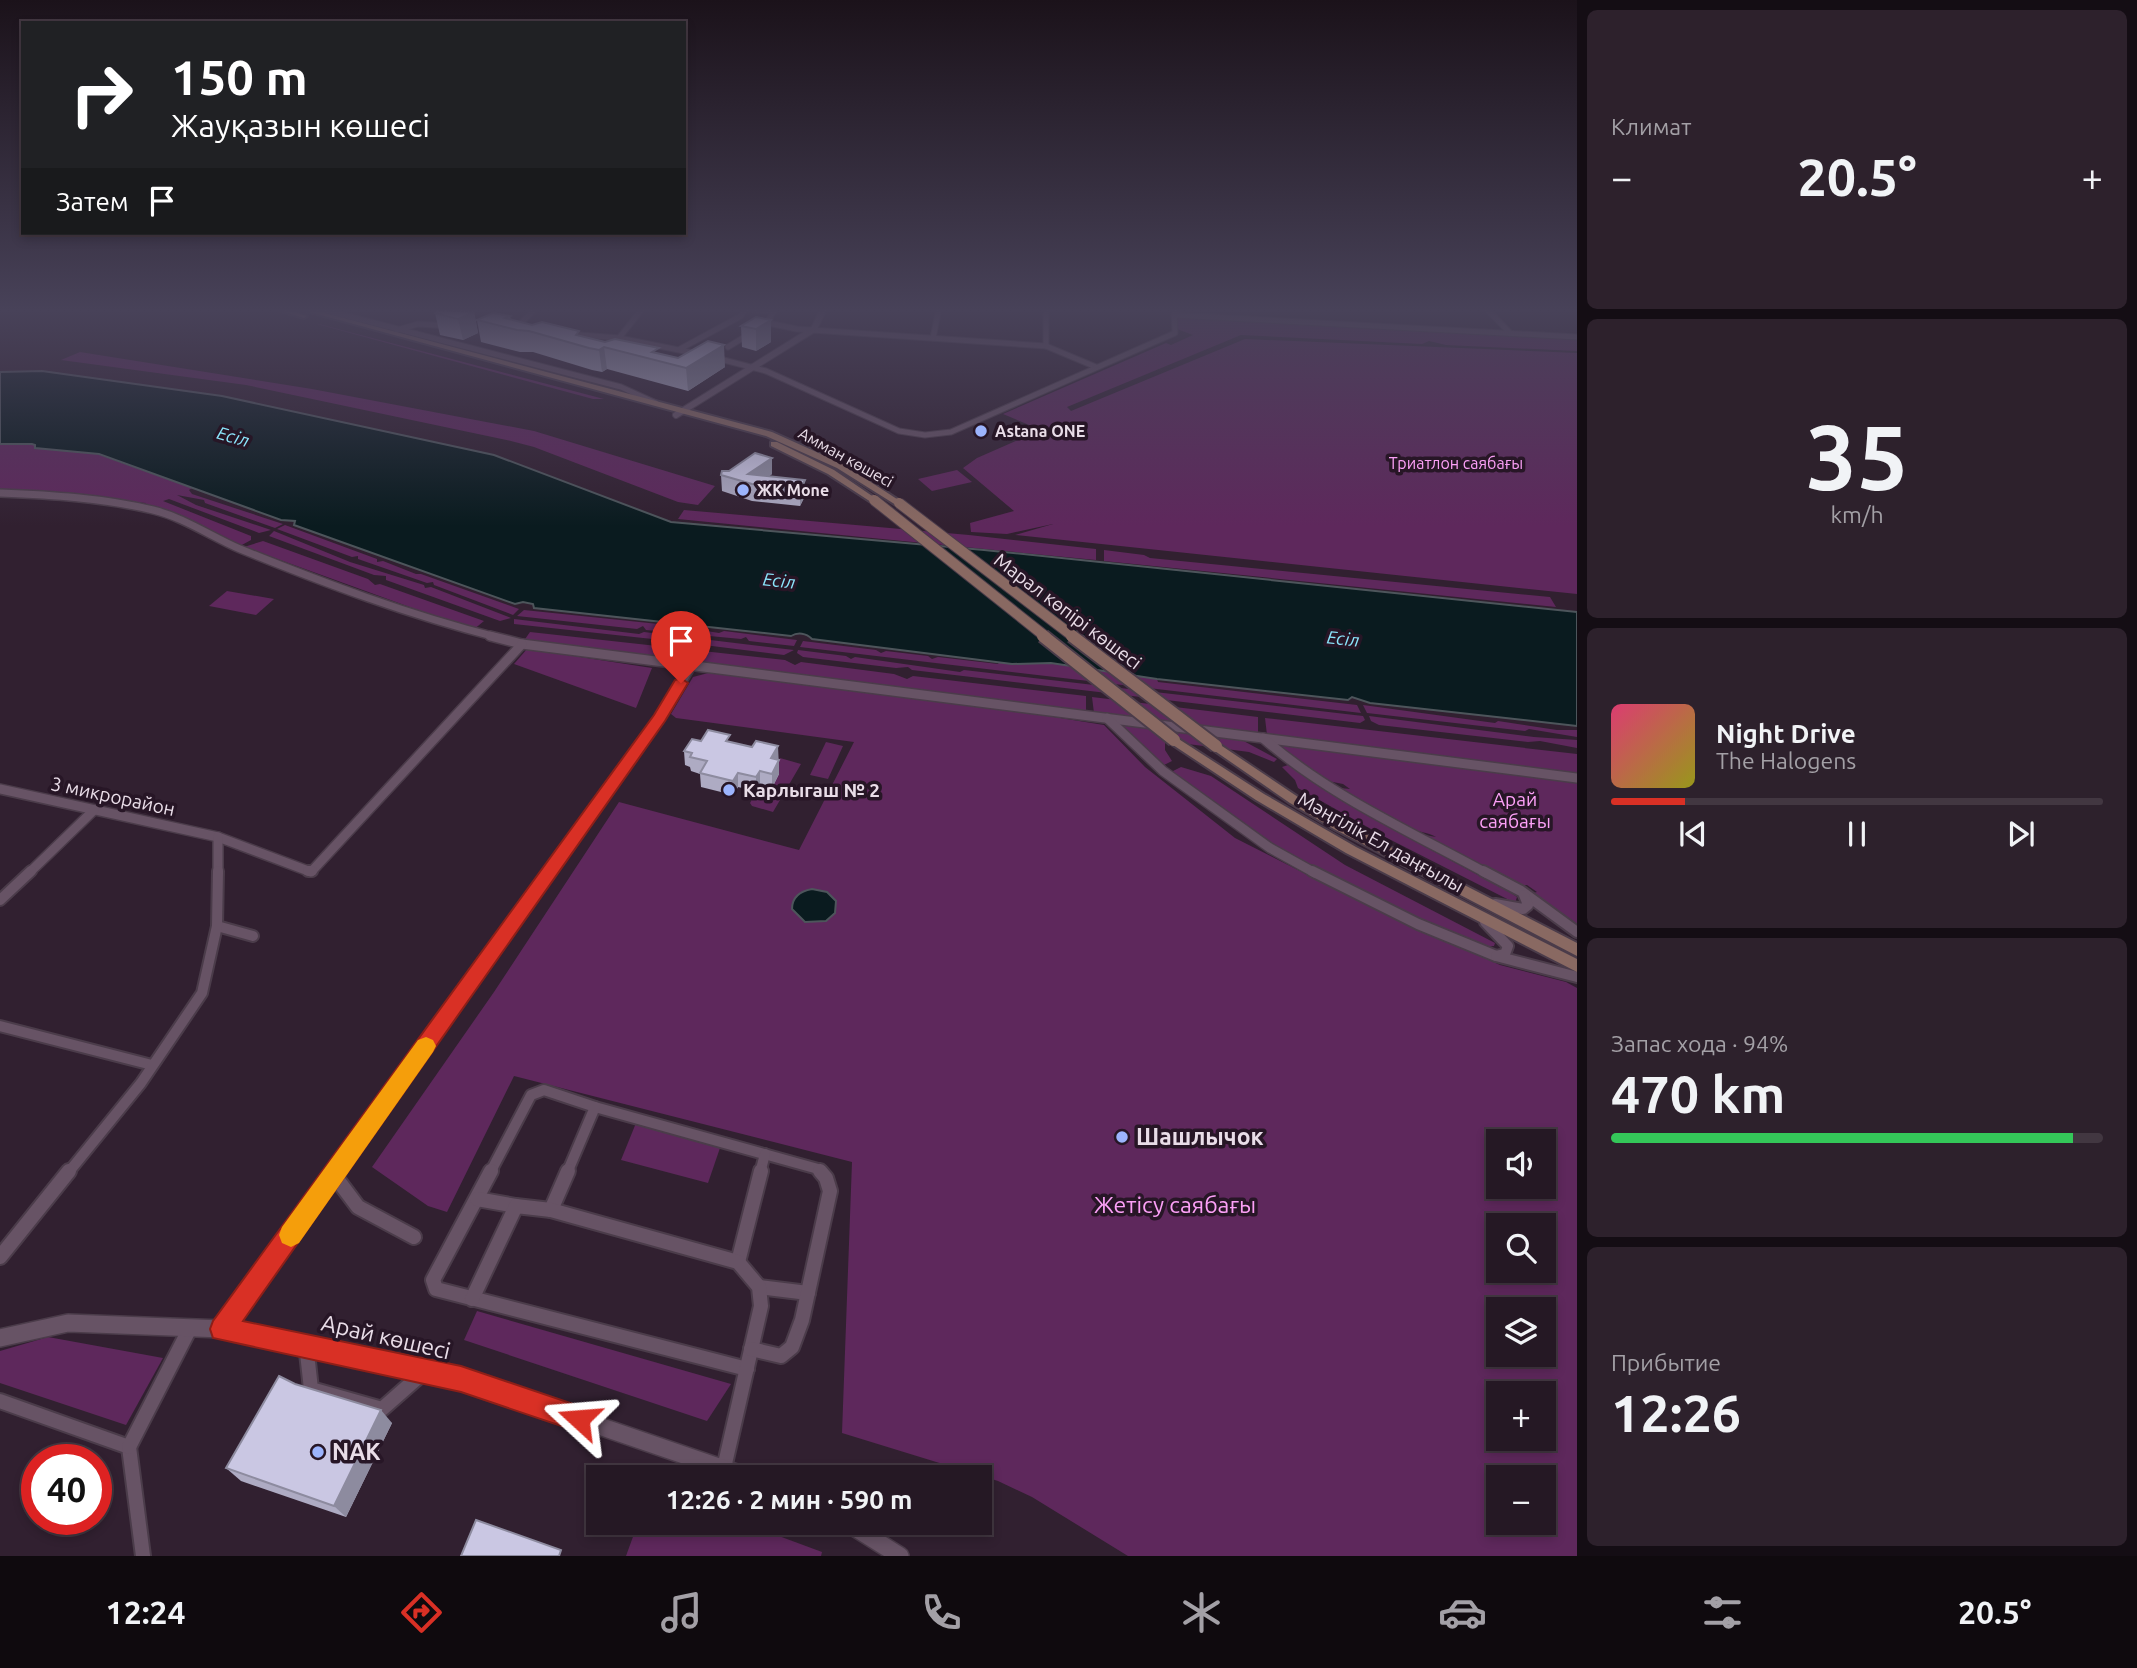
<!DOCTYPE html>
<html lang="ru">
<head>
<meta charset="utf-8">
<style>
	:root { --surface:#251824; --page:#2d212c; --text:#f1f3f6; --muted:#a3a0a6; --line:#423741; --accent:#d93025 }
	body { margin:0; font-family:Ubuntu,sans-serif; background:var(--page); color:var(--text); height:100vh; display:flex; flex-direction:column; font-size:26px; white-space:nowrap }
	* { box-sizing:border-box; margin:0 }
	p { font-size:23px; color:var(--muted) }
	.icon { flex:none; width:38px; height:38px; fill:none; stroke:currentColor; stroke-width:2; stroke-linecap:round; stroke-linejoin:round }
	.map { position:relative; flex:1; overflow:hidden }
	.sheet { display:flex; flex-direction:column; gap:10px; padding:10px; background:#140d14; width:560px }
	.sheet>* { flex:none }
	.guide { position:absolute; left:21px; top:21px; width:665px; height:214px; border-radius:0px; box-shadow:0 4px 10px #0003,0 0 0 2px var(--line); background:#202124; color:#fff; overflow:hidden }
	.controls { position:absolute; left:1486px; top:1129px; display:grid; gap:14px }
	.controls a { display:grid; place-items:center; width:70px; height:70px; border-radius:0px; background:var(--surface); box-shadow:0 4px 10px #0003,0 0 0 2px var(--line); font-size:35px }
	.speed { position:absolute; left:21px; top:1444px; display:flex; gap:14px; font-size:35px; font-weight:700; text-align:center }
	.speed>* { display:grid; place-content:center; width:91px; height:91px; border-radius:50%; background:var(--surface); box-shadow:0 4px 10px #0003,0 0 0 2px var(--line); line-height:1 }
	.speed .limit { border:10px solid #d22; background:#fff; color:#111 }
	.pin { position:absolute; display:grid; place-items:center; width:60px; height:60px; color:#fff; margin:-72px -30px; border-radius:50% 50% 50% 0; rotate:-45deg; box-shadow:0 0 7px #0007 }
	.pin .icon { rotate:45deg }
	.me { position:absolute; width:77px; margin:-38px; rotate:289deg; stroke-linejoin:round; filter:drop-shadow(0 0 5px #0008) }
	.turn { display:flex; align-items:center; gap:24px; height:147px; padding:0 35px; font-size:32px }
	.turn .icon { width:91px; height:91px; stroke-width:2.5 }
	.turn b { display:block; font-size:49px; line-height:60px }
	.then { display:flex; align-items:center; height:66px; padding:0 35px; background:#0003; gap:14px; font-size:26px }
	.big { font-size:52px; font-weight:700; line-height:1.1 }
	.sheet .widget { flex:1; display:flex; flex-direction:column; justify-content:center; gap:10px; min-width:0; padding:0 24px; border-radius:10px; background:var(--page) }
	.sheet .dial { align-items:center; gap:0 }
	.dial b { font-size:91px; line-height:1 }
	.song { display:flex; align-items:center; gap:21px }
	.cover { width:84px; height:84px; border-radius:10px; background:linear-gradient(135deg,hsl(340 70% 55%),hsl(60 70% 35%)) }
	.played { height:7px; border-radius:4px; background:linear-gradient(90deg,var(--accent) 15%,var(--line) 15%) }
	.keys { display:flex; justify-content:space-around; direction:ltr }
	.heat { display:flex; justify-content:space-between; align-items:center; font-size:38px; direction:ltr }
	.charge { height:10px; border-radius:5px; background:linear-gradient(90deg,#34c759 94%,var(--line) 0) }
	.trip { position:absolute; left:586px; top:1465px; width:406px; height:70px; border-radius:0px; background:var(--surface); box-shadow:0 4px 10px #0003,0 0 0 2px var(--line); font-weight:700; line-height:70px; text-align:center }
	.tab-bar { display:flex; height:112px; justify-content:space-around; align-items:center; background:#0f0a0e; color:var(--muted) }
	.tab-bar .icon { width:49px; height:49px }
	.tab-bar .selected { color:var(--accent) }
	.tab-bar b { font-size:32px; color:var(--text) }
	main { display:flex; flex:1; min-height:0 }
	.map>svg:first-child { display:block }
</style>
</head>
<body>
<main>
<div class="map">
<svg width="1577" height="1556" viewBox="0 0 1577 1556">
	<rect width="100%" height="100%" fill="#312030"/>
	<g fill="#5e285c" fill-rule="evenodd">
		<polygon points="1178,317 1577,339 1577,351 1446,345 1429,341 1422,344 1241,335 1067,407 1071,411 1245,339 1577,353 1577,594 1015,535 1053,524 1007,534 971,532 970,523 1014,511 963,468 977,458 1041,430 1003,414 1166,343 1171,345 1193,335 1177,329"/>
		<polygon points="317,324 319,324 604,399 593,399"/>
		<polygon points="80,352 312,389 534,431 715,486 698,505 678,502 534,447 511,441 246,385 61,360"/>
		<polygon points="0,444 32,444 94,453 192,488 189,490 192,494 283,524 275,528 205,503 204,500 177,495 196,505 271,530 259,533 169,499 163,501 251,536 251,540 240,546 165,509 144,505 146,503 0,492"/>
		<polygon points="957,470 972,482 932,491 918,479"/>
		<polygon points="684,510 969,535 1096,549 1096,560 678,519"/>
		<polygon points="285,525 377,559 377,562 383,561 416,574 421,574 519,609 513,615 434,585 433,582 427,583 358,559 358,556 352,557 277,529"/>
		<polygon points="274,531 350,562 424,585 425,588 431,587 511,618 500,621 386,580 386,576 374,575 269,536"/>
		<polygon points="263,541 368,579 375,585 380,584 484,621 473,630 244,547"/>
		<polygon points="1104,550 1144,555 1150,558 1550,597 1556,607 1104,561"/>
		<polygon points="227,591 274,599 256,615 209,606"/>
		<polygon points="524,610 668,625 671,628 676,626 719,633 724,631 797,640 794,646 749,641 746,637 741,639 646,630 643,626 637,629 517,616"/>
		<polygon points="514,619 639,634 644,632 794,650 784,655 696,644 693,641 680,642 514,624"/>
		<polygon points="530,632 785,660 795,665 801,662 894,674 907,679 913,676 1086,696 1086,712 523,642"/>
		<polygon points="803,641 876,650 881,653 886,651 928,656 932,659 938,657 998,664 1000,661 1012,664 1051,663 1157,679 1158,682 1357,705 1361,713 800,647"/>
		<polygon points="527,649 528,649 652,668 636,708 514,664"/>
		<polygon points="798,650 846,656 851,659 855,657 960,672 964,670 1363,716 1365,720 1360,723 912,670 908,667 896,668 803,657 797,653"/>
		<path d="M712,672L1023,712L1104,725L1145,767L1235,838L1343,893L1500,965L1566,982L1577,988V1556H1128L1032,1497L998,1481L842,1433L852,1162L514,1076L447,1212L428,1206L372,1167L494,992L619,802L799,850L854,742L676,718L671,714L693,677ZM1498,1141H1544V1186H1498ZM1498,1225H1544V1270H1498ZM1498,1309H1544V1354H1498ZM1498,1393H1544V1438H1498ZM1498,1477H1544V1522H1498Z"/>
		<polygon points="1092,697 1258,717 1258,734 1094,713"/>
		<polygon points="1363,705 1495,723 1498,721 1557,730 1577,730 1577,737 1529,729 1525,731 1367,713"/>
		<polygon points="1369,716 1534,737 1577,740 1577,748 1540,741 1528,742 1379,725 1371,721"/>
		<path d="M1265,718L1577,754V924L1533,893L1537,892L1527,885H1519L1425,835L1436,837C1427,832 1418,832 1409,828C1385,816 1363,802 1340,788L1350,789L1343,784L1328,781L1278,748L1267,735Z"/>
		<polygon points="1123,723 1240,739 1277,759 1274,762 1249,752 1165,741 1165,750 1172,761 1164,765 1121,727"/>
		<polygon points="826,742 843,746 828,779 810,775"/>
		<polygon points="780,758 801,764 773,812 752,806 750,803 760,785 772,787 771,772"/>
		<polygon points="1288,765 1368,816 1508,891 1517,897 1515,903 1387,838 1298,788 1295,780 1282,767"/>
		<path d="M1181,767L1211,776L1345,865L1495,943L1494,946L1484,947C1420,918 1355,891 1295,857C1251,831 1211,802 1171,772Z"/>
		<polygon points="636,1123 721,1145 708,1183 621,1160"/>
		<polygon points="477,1311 731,1384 707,1421 464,1340"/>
		<polygon points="48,1337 163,1358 126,1425 0,1383 0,1351"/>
		<polygon points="638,1523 744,1523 822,1552 821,1556 626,1556"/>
	</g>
	<g fill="#0a1b1f" stroke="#4d555b" stroke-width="2">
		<path d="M42,371L222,396L494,455L671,522L984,550L1577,612V726L1370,703L1352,697L1348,700L1157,679L1051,663L1012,664L812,639C806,633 798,632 791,636L534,608L533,604L523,602L515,604L294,525L295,521L281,520L99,454L35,448V445L32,444H0V372Z"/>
		<path d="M812,889L827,892L836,901L835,913L826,921L805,922L792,909C792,896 801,891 812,889Z"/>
	</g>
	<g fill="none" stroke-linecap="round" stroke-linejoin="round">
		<g stroke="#4b3c4a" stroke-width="7">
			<g id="minor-far4">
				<polyline points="317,308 621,387 656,403"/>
				<polyline points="1046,308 1046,346"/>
				<polyline points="1486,308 1510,333"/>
				<polyline points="745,309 774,311 766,324"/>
				<polyline points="1176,315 1577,337"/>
				<polyline points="768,323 797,329 1046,346 1096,367"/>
				<polyline points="515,329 536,308"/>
				<polyline points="397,330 418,324 449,326"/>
				<polyline points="568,334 619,338 699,354"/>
				<polyline points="619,338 643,308"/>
				<polyline points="933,338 939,308"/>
				<polyline points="728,347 751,333"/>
				<polyline points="680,349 741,316 746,308"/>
				<polyline points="716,358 766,371 899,431 925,435 951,432 1175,333 1174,308"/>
			</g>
		</g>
		<g stroke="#4b3c4a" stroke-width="10">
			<path id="minor-far3" d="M0,493C51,495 103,498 153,510C183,517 212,537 240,549C324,583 409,615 496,637"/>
		</g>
		<g stroke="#4b3c4a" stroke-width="12">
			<g id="minor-far2">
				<polyline points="490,636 522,644 1577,778"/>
				<polyline points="1107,718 1163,771 1270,848 1315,873"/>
				<path d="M1263,738C1328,795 1411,832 1486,873"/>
				<polyline points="0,789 218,837 311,872 522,644"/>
				<polyline points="29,873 94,810"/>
				<polyline points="218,873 218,837"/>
				<polyline points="549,873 660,717 691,666"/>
			</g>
		</g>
		<g stroke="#4b3c4a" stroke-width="14">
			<g id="minor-far1">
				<polyline points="308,871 312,871"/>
				<polyline points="1312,871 1418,924 1496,956"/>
				<polyline points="1483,871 1521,891 1577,932"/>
				<polyline points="0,900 31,871"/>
				<polyline points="1495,904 1523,909 1528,905 1524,895"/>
				<polyline points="1485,922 1508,946 1505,954 1496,956 1577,977"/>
				<polyline points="217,926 253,936"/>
				<polyline points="0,1026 152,1065"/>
				<polyline points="595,1107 818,1169 822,1173"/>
				<polyline points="68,1173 141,1083 202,993 217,926 218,871"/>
				<polyline points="334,1173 550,871"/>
				<polyline points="490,1173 531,1095 544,1090 595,1107 567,1173"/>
				<polyline points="760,1173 765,1154"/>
			</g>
		</g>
		<g stroke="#4b3c4a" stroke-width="18">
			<g id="minor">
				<polyline points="491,1171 433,1280 436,1289 747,1369"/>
				<polyline points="334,1175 358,1207 414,1237"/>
				<polyline points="477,1199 516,1206"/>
				<polyline points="551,1210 568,1171"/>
				<polyline points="0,1257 69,1171"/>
				<polyline points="738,1262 761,1171"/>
				<polyline points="759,1287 808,1293"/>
				<polyline points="472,1299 516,1206 551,1210 738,1262 759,1287 761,1306 724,1468"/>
				<polyline points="222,1329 335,1171"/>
				<polyline points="306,1344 311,1389 382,1409 424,1372"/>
				<polyline points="751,1349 781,1356 792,1347 802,1320 830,1191 826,1178 820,1171"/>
				<polyline points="0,1401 129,1447 143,1556"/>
				<polyline points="129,1447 190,1328"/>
			</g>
		</g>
		<g stroke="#4b3c4a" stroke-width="8">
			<polyline id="tertiary-far1" points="676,415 814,329 824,308"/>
		</g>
		<g stroke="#4b3c4a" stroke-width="20">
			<g id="tertiary">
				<polyline points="0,1338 68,1323 222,1329 306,1344 462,1379 748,1477"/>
				<polyline points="846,1522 900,1556"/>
			</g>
		</g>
		<g stroke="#4b3c4a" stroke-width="4">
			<g id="secondary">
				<polygon points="271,308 282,308 307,316 304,318"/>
				<polygon points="295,308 306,308 772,432 843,464 903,503 896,505 837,468 766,436"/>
				<polygon points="771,442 777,442 834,470 878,500 871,502 828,474 771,446"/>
				<polygon points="1174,736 1264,794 1356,847 1577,959 1577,972 1346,853 1256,800 1170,743 1168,740 1170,737"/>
				<polygon points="1216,742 1298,797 1344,823 1577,943 1577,956 1334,829 1290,803 1212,749 1210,746 1212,743"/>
			</g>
		</g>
		<use href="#minor-far4" stroke="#675365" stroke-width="5"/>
		<use href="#minor-far3" stroke="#675365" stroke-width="7"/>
		<use href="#minor-far2" stroke="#675365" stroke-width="9"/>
		<use href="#minor-far1" stroke="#675365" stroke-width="10"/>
		<use href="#minor" stroke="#675365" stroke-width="14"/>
		<use href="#tertiary-far1" stroke="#675365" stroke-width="6"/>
		<use href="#tertiary" stroke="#675365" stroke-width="17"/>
		<use href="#secondary" fill="#896962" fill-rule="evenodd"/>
		<g stroke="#4b3c4a" stroke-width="12" stroke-linecap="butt">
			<g id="secondary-bridge-far1">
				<polyline points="874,500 1046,637"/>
				<polyline points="899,503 1074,637"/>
			</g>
		</g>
		<g stroke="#4b3c4a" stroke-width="16" stroke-linecap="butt">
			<g id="secondary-bridge">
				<polyline points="1043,636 1174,740"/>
				<polyline points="1072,636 1216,746"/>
			</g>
		</g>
		<use href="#secondary-bridge-far1" stroke="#896962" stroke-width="10"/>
		<use href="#secondary-bridge" stroke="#896962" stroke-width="12"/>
	</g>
	<g fill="#aeabc3">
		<polygon points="474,312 478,333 463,340 440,335 435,313"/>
		<polygon points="510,316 511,320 678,358 725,367 688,391 607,369 602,372 592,370 533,352 520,352 481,342 477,320"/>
		<polygon points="756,317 771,342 756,351 742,347 741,326"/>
		<polygon points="772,474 769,476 805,480 805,496 800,506 752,501 722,491 721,475"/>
		<polygon points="701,741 730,742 752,747 778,746 779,774 772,788 760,785 756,791 738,787 733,795 701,787 700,774 691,771 690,767 685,765 684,751"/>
		<polygon points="295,1384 392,1423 346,1517 241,1481 226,1468"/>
	</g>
	<g fill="#8d8b9f">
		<polygon points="474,312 478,333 463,340 458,319"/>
		<polygon points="771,320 771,342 756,351 756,329"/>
		<polygon points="724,345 725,367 688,391 686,368"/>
		<polygon points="604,347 607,369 602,372 599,350"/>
		<polygon points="772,458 772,474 757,485 748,474"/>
		<polygon points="805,480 805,496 800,506 800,490"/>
		<polygon points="778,746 778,760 771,758"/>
		<polygon points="779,760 779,774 772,788 772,774"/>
		<polygon points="760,771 760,785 756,791 756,777"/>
		<polygon points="738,773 738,787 733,795 733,781"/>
		<polygon points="381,1410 392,1423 346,1517 334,1506"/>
	</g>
	<g fill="#cac7e3" stroke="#8d8b9f" stroke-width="2">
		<polygon points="436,310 474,312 458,319 435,313"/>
		<polygon points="493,313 510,316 505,318 532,325 542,322 579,331 576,335 605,342 615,339 659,348 652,352 678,358 708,341 724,345 686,368 604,347 599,350 589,348 529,331 517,330 477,320"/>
		<polygon points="756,317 771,320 756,329 741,326"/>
		<polygon points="755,453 772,458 748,474 805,480 800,490 752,484 721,475 722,471 729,471"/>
		<polygon points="708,730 730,735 726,741 752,747 756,741 778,746 771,758 779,760 772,774 760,771 756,777 738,773 733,781 700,773 707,761 690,757 692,753 684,751 692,739 701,741"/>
		<polygon points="279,1376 295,1384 381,1410 334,1506 226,1468"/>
		<polygon points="476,1520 561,1550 559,1556 461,1556"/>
	</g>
	<linearGradient id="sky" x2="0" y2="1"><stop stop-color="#1b121a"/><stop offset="0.59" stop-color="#484259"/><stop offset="1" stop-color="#484259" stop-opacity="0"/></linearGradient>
	<rect width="1577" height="526" fill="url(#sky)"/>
	<polygon fill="#d93025" stroke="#8d1f18" stroke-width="2" points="681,678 688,683 665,721 243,1321 461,1366 588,1409 592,1419 588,1428 579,1432 461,1392 213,1338 210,1329 213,1321 654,715 675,680"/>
	<polygon fill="#f59e0b" points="426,1037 433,1040 436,1046 433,1052 299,1243 291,1247 282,1243 279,1235 282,1227 418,1040"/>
	<g fill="#9cb4fd" stroke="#271626" stroke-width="2.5">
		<circle cx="981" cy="431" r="7"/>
		<circle cx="743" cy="490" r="7"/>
		<circle cx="729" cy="790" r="7"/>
		<circle cx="1122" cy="1137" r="7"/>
		<circle cx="318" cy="1452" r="7"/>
	</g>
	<g text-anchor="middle" stroke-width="7" stroke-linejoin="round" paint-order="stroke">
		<g font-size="16" font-weight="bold" fill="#e9dde8" stroke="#271626" text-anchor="start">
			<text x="995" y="437">Astana ONE</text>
			<text x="757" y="496">ЖК Mone</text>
		</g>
		<g font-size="16" fill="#e9dde8" stroke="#271626">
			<text transform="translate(846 457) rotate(29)" y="6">Амман көшесі</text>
		</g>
		<g font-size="16" fill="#fca0f7" stroke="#271626">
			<text x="1456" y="469">Триатлон саябағы</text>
		</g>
		<g font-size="18" font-style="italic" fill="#8ce7fd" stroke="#271626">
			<text transform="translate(233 437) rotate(16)" y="6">Есіл</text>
			<text transform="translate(779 581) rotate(6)" y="6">Есіл</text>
			<text transform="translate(1343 639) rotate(6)" y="6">Есіл</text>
		</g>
		<g font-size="19" fill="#e9dde8" stroke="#271626">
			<text transform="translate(1068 611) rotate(37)" y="7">Марал көпірі көшесі</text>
			<text transform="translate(113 796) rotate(12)" y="7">3 микрорайон</text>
			<text transform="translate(1381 842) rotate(29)" y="7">Мәңгілік Ел даңғылы</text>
		</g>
		<g font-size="19" font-weight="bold" fill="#e9dde8" stroke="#271626" text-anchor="start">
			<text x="743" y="797">Карлыгаш № 2</text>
		</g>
		<g font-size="19" fill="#fca0f7" stroke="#271626">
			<text x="1515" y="806">Арай<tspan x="1515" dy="22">саябағы</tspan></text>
		</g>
		<g font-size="23" font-weight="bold" fill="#e9dde8" stroke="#271626" text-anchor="start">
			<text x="1136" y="1145">Шашлычок</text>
			<text x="332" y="1460">NAK</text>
		</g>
		<g font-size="23" fill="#fca0f7" stroke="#271626">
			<text x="1175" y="1213">Жетісу саябағы</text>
		</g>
		<g font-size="23" fill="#e9dde8" stroke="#271626">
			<text transform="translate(386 1337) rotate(13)" y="8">Арай көшесі</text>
		</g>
	</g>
</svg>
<div class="controls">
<a><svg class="icon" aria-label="sound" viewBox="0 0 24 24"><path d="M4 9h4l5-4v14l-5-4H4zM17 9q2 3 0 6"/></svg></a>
<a><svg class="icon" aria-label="search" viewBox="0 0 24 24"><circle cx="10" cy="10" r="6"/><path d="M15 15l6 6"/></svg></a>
<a><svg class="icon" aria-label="layers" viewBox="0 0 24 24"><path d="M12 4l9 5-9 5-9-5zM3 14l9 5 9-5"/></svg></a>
<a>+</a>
<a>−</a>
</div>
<div class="speed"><div class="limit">40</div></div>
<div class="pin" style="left:681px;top:683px;background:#d93025"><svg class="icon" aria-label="arrive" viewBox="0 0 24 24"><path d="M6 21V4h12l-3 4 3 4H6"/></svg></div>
<svg class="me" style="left:579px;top:1419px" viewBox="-20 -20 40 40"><path d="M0-17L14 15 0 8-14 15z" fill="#d93025" stroke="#fff" stroke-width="4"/></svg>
<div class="trip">12:26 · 2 мин · 590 m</div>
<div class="guide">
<div class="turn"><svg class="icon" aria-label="right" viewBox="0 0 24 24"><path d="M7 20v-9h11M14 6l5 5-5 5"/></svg><div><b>150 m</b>Жауқазын көшесі</div></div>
<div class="then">Затем<svg class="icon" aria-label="arrive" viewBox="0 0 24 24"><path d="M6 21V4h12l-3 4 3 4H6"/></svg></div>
</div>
</div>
<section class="sheet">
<div class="widget"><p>Климат</p>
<div class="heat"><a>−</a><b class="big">20.5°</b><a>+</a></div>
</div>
<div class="widget dial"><b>35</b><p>km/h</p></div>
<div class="widget">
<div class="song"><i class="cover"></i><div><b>Night Drive</b><p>The Halogens</p></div></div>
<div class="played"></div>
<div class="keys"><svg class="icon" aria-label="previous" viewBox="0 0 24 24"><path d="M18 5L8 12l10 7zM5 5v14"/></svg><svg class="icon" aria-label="pause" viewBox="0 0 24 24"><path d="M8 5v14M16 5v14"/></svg><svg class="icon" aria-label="next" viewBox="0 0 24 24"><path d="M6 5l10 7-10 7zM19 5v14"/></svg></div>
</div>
<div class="widget"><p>Запас хода · 94%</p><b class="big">470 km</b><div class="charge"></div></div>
<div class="widget"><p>Прибытие</p><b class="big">12:26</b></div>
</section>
</main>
<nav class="tab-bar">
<b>12:24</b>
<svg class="icon selected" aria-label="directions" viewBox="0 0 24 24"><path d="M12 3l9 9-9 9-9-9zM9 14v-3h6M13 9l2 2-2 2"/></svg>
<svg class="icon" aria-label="music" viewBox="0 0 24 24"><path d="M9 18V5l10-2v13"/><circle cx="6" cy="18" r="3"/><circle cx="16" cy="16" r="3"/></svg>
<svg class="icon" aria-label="phone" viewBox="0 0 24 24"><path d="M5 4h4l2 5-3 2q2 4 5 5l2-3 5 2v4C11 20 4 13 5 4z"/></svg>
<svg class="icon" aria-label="climate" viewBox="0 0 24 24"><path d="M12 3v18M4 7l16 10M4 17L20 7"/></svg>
<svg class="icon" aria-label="car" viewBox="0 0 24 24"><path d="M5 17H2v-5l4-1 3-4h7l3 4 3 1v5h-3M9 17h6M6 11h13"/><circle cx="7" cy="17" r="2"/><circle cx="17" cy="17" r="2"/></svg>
<svg class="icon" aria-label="filters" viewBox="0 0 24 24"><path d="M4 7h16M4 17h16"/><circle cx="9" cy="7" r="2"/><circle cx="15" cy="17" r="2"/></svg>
<b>20.5°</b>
</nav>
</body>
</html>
